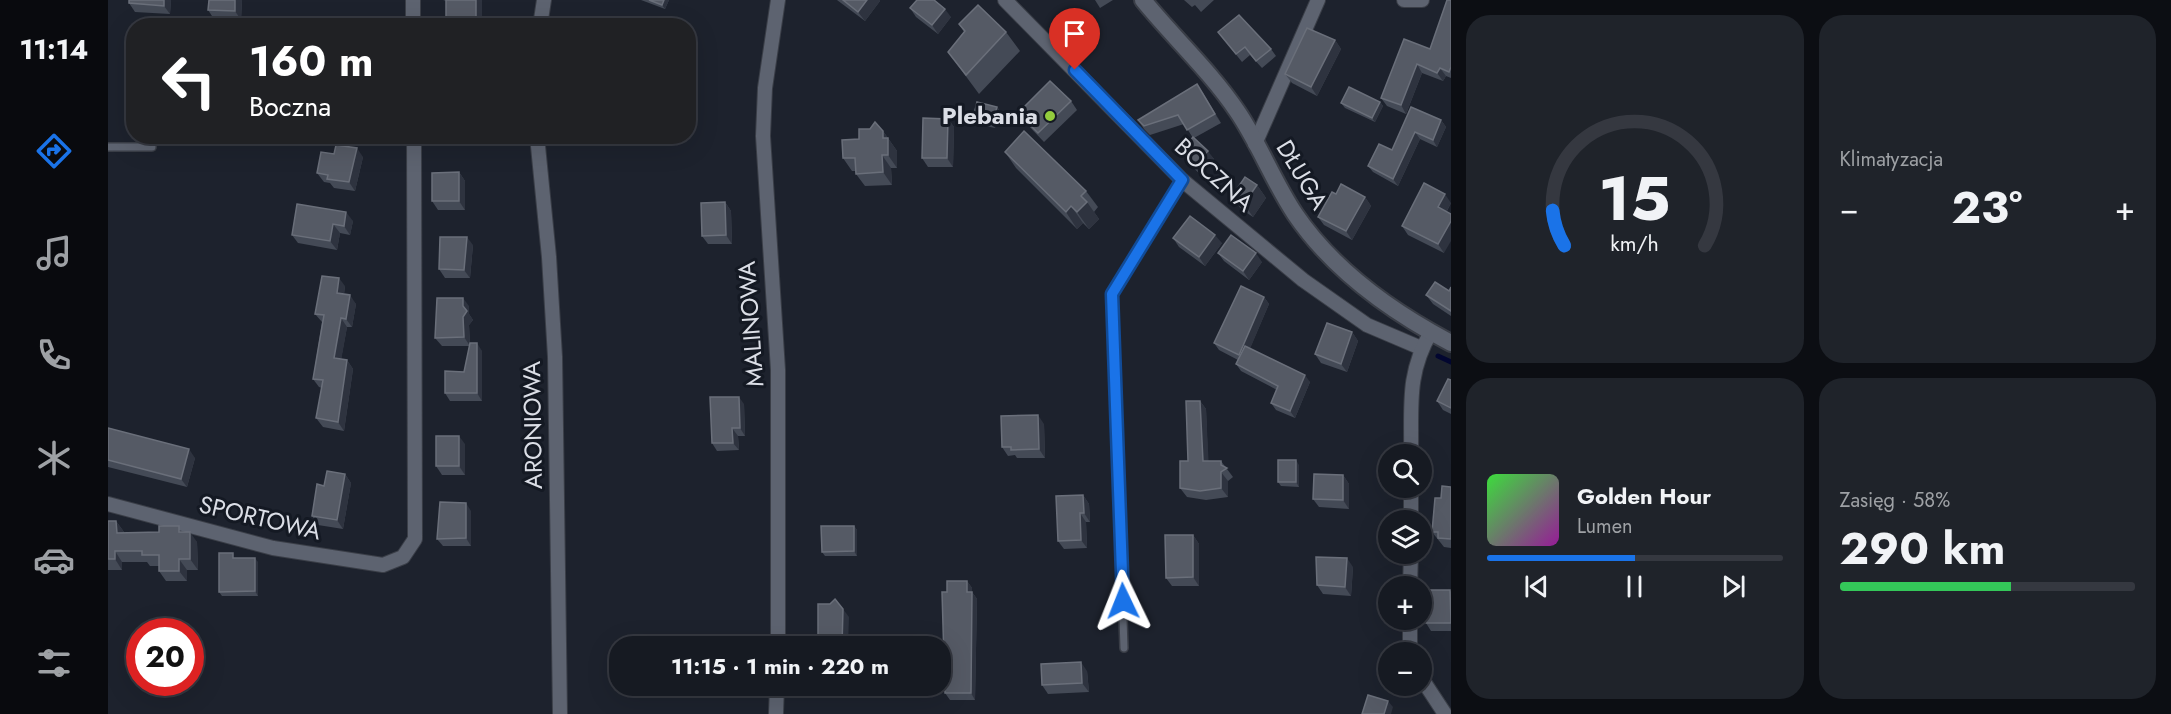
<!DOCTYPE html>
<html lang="pl">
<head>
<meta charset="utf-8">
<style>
	:root { --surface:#161a22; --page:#1f232a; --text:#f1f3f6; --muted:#9ea1a5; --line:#353840; --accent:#1a73e8 }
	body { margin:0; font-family:Jost,sans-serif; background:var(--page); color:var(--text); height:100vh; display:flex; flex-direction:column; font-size:22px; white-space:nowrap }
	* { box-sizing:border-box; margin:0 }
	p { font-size:20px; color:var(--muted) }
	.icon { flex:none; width:33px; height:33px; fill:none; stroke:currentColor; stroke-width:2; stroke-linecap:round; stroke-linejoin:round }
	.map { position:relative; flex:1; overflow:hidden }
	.side { display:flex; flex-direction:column; gap:15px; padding:15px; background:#0c0e13; width:720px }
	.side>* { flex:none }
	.guide { position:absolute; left:18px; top:18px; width:570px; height:126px; border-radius:24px; box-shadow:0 6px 24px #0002,0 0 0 2px var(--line); background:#202124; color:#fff; overflow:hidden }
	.tools { position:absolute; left:1270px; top:444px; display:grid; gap:12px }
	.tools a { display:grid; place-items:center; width:54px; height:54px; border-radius:50%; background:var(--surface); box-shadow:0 6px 24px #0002,0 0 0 2px var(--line); font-size:30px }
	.speed { position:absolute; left:18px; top:618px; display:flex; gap:12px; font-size:30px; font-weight:700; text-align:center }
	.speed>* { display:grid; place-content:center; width:78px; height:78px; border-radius:50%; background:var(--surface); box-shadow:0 6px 24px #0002,0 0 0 2px var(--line); line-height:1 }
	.speed .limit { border:9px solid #d22; background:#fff; color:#111 }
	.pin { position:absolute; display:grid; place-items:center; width:51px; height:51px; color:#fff; margin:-62px -26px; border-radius:50% 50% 50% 0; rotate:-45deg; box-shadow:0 0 6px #0007 }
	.pin .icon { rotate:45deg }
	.me { position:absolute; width:66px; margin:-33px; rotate:358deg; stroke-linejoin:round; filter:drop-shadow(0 0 4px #0008) }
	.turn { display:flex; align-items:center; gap:21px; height:126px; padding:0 24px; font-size:27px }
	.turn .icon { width:78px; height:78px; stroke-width:2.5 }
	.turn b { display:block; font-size:42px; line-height:51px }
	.big { font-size:45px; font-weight:700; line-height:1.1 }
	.side .widget { flex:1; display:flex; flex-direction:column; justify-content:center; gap:9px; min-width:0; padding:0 21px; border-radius:24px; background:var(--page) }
	.side .dial { align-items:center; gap:0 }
	.dial svg { height:156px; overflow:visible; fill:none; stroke:var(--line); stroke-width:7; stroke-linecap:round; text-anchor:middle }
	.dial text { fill:var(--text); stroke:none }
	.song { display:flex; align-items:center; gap:18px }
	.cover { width:72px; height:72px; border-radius:9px; background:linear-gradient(135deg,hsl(120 70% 55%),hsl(300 70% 35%)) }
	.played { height:6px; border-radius:3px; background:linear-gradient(90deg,var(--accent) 50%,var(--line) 50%) }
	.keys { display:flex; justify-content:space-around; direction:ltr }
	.heat { display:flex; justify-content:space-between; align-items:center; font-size:33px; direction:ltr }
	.charge { height:9px; border-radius:4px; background:linear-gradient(90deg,#34c759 58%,var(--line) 0) }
	.side .tiles { flex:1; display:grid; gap:15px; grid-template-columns:repeat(2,1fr) }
	.trip { position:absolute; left:501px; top:636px; width:342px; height:60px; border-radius:24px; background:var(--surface); box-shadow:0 6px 24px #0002,0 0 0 2px var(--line); font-weight:700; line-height:60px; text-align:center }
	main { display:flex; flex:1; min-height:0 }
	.menu { display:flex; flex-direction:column; width:108px; justify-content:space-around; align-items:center; background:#090a0e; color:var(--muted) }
	.menu .icon { width:42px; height:42px }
	.menu .active { color:var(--accent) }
	.menu b { font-size:27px; color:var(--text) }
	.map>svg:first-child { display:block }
</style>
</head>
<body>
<main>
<nav class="menu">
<b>11:14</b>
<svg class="icon active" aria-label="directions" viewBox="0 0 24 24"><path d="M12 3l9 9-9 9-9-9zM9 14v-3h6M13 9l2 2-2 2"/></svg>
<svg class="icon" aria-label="music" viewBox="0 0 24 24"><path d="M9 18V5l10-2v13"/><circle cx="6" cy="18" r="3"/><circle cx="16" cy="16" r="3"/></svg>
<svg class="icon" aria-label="phone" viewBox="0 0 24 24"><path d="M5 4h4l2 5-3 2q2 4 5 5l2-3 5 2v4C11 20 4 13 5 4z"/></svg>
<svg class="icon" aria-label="climate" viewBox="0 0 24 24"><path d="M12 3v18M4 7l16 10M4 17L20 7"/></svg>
<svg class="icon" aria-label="car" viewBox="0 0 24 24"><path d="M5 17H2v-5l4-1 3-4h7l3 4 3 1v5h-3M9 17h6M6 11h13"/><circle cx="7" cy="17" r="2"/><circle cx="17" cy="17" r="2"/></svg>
<svg class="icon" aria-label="filters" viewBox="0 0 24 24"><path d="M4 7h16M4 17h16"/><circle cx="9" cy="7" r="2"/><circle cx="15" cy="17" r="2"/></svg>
</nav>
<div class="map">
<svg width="1343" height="714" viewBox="0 0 1343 714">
	<rect width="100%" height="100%" fill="#1d222d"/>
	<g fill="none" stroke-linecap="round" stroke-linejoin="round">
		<polyline stroke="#020630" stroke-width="5" points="1330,356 1343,362"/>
		<g stroke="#3a3e47" stroke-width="10">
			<g id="service">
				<polyline points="0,147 44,147"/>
				<polyline points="1016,648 1004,294 1074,180"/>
			</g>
		</g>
		<g stroke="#3a3e47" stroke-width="16">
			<g id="minor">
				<polyline points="305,0 305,26"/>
				<polyline points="670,0 657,88 655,136 670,370 670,646"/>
				<polyline points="897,0 1074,180 1195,280 1259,325 1313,348"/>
				<polyline points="1296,0 1314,0"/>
				<polyline points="432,26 436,0"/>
				<polyline points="429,136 441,257 447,357 452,714"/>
				<polyline points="1147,144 1210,0"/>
				<path d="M1303,454C1304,408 1298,374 1323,332"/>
				<polyline points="0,504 165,548 275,565 295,557 307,539 306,136"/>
				<polyline points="1303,520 1303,488"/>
				<polyline points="1302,586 1303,554"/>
				<polyline points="1302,652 1302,620"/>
				<polyline points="1314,679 1337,714"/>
				<polyline points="668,713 669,686"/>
			</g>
		</g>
		<g stroke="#3a3e47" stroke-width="20">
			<path id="tertiary" d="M1035,0C1065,37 1102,71 1129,111C1151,143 1165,181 1187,214C1225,270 1284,312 1343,343"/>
		</g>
		<use href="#service" stroke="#5d6370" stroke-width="7"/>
		<use href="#minor" stroke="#5d6370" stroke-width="14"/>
		<use href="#tertiary" stroke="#5d6370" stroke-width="16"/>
	</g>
	<g fill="#444a56">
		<polygon points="63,0 62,14 27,12 21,3"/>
		<polygon points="101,0 134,0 133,20 106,19 100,10"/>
		<polygon points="335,0 374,0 374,26 344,26 338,17 338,1"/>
		<polygon points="533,0 561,0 557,9"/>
		<polygon points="729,0 771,0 772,1 757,21"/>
		<polygon points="987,0 1005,0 992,8"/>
		<polygon points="1076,0 1106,0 1093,12 1087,5 1084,7"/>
		<polygon points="1343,0 1343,78 1338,76 1335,81 1314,73 1298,114 1279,106 1273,98 1322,49"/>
		<polygon points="802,8 843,17 830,34 808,17"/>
		<polygon points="851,24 898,32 912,51 871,94 840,52 856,32"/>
		<polygon points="1110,32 1163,49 1168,56 1154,68 1142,55 1134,62"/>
		<polygon points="1227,40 1233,49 1209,96 1184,83 1177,74"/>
		<polygon points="1095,93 1113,123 1086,138 1106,159 1092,174 1078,161 1072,152 1085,138 1076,124 1042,135 1036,129 1030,120"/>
		<polygon points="963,101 969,110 936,142 916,121 910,113"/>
		<polygon points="1272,102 1275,106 1267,122 1237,108 1233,103"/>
		<polygon points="889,107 892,111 887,128 868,124 865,119"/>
		<polygon points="1303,107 1333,120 1338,127 1329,147 1312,139 1290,186 1265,172 1260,166 1284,150"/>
		<polygon points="840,119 846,127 845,167 820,167 814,158"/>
		<polygon points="775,131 789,151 789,168 783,168 784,185 757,186 748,174 747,171 744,171 735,158 751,139"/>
		<polygon points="897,152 978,191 990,207 986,212 991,219 981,229 975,223 969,229 908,168"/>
		<polygon points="226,154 255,157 247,191 226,188 222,183 216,182 209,173"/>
		<polygon points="351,172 357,181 357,210 330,210 324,201"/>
		<polygon points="1149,185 1158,198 1145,217 1133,209 1124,196"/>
		<polygon points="1228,194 1257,197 1263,206 1244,240 1216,225 1210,217"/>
		<polygon points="617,202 623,211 624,244 600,244 594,236"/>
		<polygon points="1343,203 1339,211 1336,253 1300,235 1294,226"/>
		<polygon points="189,204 245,221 242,235 232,233 229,250 190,243 184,235"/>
		<polygon points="1065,238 1114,243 1097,266 1071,247"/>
		<polygon points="365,245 362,278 337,278 331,269"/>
		<polygon points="1110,253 1154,262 1141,280 1116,261"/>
		<polygon points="237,286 236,294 248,304 244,327 239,327 233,359 239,360 245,369 236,431 215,427 208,418 214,388 211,387 205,379 214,322 207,314"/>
		<polygon points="1343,287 1343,316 1325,304 1318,295 1341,291"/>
		<polygon points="1156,297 1161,304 1142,348 1202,382 1187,418 1168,410 1163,403 1169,390 1133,371 1128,364 1130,360 1111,350 1106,343"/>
		<polygon points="361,306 361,314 365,320 361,325 362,345 374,351 374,401 342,401 337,393 356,372 362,346 334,346 327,338"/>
		<polygon points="1244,332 1250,341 1239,372 1213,363 1207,354"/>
		<polygon points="1343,380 1343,414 1335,410 1329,401"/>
		<polygon points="1092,401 1098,409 1100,461 1113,461 1125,477 1120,481 1120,497 1098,500 1079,497 1072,488 1080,461"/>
		<polygon points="636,404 637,436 630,436 631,450 609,451 604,443"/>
		<polygon points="936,424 937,458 909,458 907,455 900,456 894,447"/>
		<polygon points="0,428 87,458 79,487 0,467"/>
		<polygon points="357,444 357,475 334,475 328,466"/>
		<polygon points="1191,465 1191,487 1173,486 1170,482"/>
		<polygon points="237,474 243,483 235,529 210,525 204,516"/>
		<polygon points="1235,475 1241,484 1241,509 1211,507 1205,499"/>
		<polygon points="1343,487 1343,548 1336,547 1324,532 1333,498"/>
		<polygon points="975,495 981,504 982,522 978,522 979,548 956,549 950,541"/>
		<polygon points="363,511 363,546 335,546 329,539"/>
		<polygon points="0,521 8,521 16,532 16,533 75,532 89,542 90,570 79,570 79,581 58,581 51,571 51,566 42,566 39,562 14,562 14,570 0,570"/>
		<polygon points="746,526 749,530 749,556 717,556 714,552"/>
		<polygon points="1085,535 1091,544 1091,586 1064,586 1058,578"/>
		<polygon points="128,558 150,562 150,596 114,596 111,592"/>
		<polygon points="1245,567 1243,596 1215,594 1209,585"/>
		<polygon points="859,581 864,588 864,592 869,599 867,700 842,700 837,693 839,592"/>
		<polygon points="1342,590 1343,592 1343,631 1323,631 1318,623"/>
		<polygon points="979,671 981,692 940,694 934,685"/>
		<polygon points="711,686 747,686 747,693 716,693"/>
	</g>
	<g fill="#2e333f">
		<polygon points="56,0 63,0 62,14 56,6"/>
		<polygon points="127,0 134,0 133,20 127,11"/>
		<polygon points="368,0 374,0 374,26 368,17"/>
		<polygon points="556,0 561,0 557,9 554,5"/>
		<polygon points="759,0 771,0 772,1 757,21 750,12"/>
		<polygon points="837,9 843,17 830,34 824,25"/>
		<polygon points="1227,40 1233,49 1209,96 1203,87"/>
		<polygon points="1309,64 1314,73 1298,114 1293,105"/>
		<polygon points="1332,68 1338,76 1335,81 1329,73"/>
		<polygon points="1089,84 1095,93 1113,123 1107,114"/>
		<polygon points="1272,102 1275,106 1267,122 1264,118"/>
		<polygon points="889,107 892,111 887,128 884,124"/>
		<polygon points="840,119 846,127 845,167 839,158"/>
		<polygon points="1333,120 1338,127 1329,147 1325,140"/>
		<polygon points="775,131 789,151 789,168 780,155 775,138"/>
		<polygon points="1307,132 1312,139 1290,186 1285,179"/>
		<polygon points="249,148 255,157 247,191 241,182"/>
		<polygon points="1100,151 1106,159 1092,174 1086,165"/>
		<polygon points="774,155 783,168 784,185 775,172"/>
		<polygon points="351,172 357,181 357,210 351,201"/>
		<polygon points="1149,185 1158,198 1145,217 1136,204"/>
		<polygon points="1337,194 1343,203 1336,216 1330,207"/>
		<polygon points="1257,197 1263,206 1244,240 1238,231"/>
		<polygon points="617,202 623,211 624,244 618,235"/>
		<polygon points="979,202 991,219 981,229 969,212"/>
		<polygon points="963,206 975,223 969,229 958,212"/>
		<polygon points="238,212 245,221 242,235 236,226"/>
		<polygon points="1343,221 1343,241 1336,253 1330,244"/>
		<polygon points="225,224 232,233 229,250 222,241"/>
		<polygon points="1107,235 1114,243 1097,266 1091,257"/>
		<polygon points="359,237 365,245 362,278 356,270"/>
		<polygon points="1148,253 1154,262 1141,280 1135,271"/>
		<polygon points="231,278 237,286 235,302 229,293"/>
		<polygon points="242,295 248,304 244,327 238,319"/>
		<polygon points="1156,297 1161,304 1136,363 1131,355"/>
		<polygon points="355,298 361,306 361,314 365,320 361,325 362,346 356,337"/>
		<polygon points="233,318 239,327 232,367 226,358"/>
		<polygon points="1244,332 1250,341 1239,372 1233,364"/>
		<polygon points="369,343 374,351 374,401 369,393"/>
		<polygon points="239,360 245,369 236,431 230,422"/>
		<polygon points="1197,375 1202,382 1187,418 1182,411"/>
		<polygon points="631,397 636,404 637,436 632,428"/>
		<polygon points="1092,401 1098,409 1101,470 1095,461"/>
		<polygon points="930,415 936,424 937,458 931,449"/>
		<polygon points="624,428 630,436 631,450 625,443"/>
		<polygon points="351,436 357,444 357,475 351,466"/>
		<polygon points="81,449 87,458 79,487 73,479"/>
		<polygon points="1188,460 1191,465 1191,487 1188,482"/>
		<polygon points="1113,472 1120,481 1120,497 1113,488"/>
		<polygon points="237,474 243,483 235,529 229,520"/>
		<polygon points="1235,475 1241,484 1241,509 1235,500"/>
		<polygon points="975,495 981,504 982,522 976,513"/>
		<polygon points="358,503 363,511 363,546 358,538"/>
		<polygon points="972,513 978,522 979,548 973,540"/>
		<polygon points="8,521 16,532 16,544 9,533"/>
		<polygon points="746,526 749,530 749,556 746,551"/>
		<polygon points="82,532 89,542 90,570 82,559"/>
		<polygon points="1085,535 1091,544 1091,586 1085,577"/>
		<polygon points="7,551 14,562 14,570 7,559"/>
		<polygon points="147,558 150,562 150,596 147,591"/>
		<polygon points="1239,558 1245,567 1243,596 1237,587"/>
		<polygon points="71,559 79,570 79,581 71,571"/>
		<polygon points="859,581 864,588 864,599 859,592"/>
		<polygon points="864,592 869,599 867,700 863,693"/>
		<polygon points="735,609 741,617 740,646 734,646"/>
		<polygon points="973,662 979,671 981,692 974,683"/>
		<polygon points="741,686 747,686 747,693"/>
		<polygon points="1280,701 1285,707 1283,714 1276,714"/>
	</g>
	<g fill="#555a65" stroke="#6a6f7a" stroke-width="1.5">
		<polygon points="21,0 56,0 56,6 21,3"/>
		<polygon points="101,0 127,0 127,11 100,10"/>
		<rect x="338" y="0" width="30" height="17"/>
		<polygon points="541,0 556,0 554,5"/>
		<polygon points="735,0 759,0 750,12"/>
		<polygon points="809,0 826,0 837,9 824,25 802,8"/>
		<polygon points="1339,0 1343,0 1343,67 1341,72 1332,68 1329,73 1309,64 1293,105 1273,98 1296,39 1322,49"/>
		<polygon points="870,5 898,32 858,75 840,52 857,31 851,24"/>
		<polygon points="1131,15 1163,49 1148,61 1137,47 1128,54 1110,32"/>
		<polygon points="1199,28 1227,40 1203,87 1177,74"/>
		<polygon points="942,81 963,101 930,133 910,113"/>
		<polygon points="1089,84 1107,114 1079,130 1070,115 1036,126 1030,120"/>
		<polygon points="1241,87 1272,102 1264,118 1233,103"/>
		<polygon points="869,102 889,107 884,124 865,119"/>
		<polygon points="1303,107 1333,120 1325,140 1307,132 1285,179 1260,166 1271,144 1284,150"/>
		<polygon points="815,118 840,119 839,158 814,158"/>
		<polygon points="767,122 775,131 775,138 780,138 780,155 774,155 775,172 748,174 747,158 735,158 734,140 751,139 751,129 762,129"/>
		<polygon points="916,131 978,191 973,196 979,202 969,212 963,206 958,212 897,152"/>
		<polygon points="1085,137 1100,151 1086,165 1072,152"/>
		<polygon points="228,145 249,148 241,182 219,179 220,175 209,173 213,152 226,154"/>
		<polygon points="351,172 351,201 324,201 324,173"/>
		<polygon points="1137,177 1149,185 1136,204 1124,196"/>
		<polygon points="1316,183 1337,194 1330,207 1343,214 1343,221 1330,244 1294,226"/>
		<polygon points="1233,184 1257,197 1238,231 1210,217 1224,192 1228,194"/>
		<polygon points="617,202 618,235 594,236 593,203"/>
		<polygon points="189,204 238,212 236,226 225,224 222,241 184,235"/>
		<polygon points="1082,216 1107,235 1091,257 1065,238"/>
		<polygon points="1123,235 1148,253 1135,271 1110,253"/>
		<polygon points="332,237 359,237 356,270 331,269"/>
		<polygon points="214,276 231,278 229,293 242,295 238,319 233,318 226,358 239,360 230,422 208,418 215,380 205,379 216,315 207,314"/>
		<polygon points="1327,282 1341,291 1343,287 1343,311 1318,295"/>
		<polygon points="1133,286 1156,297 1131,355 1106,343"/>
		<polygon points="329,298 355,298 355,306 359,311 355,317 356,337 327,338"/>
		<polygon points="1219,323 1244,332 1233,364 1207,354"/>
		<polygon points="362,343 369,343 369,393 337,393 337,371 356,372"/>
		<polygon points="1137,346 1197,375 1182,411 1163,403 1170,386 1128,364"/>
		<polygon points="1340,379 1343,380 1343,408 1329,401"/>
		<polygon points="602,397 631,397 632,428 624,428 625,443 604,443"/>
		<polygon points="1078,401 1092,401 1095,461 1113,461 1113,465 1119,468 1113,472 1113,488 1092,491 1072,488 1072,461 1080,461"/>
		<polygon points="930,415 931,449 903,450 903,447 894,447 893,416"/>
		<polygon points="0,428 81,449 73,479 0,460"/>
		<rect x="328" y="436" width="23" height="30"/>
		<rect x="1170" y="460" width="18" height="22"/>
		<polygon points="219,471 237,474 229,520 204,516 209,484 216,486"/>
		<polygon points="1206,474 1235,475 1235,500 1205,499"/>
		<polygon points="1334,486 1343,487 1343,539 1330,538 1330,532 1324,532 1327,498 1333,498"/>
		<polygon points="975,495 976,513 972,513 973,540 950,541 948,496"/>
		<polygon points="332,502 358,503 358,538 329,539"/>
		<polygon points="0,521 8,521 9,533 51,532 51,526 71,526 71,532 82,532 82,559 71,559 71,571 51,571 51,555 34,555 34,551 7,551 7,559 0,559"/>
		<polygon points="713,526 746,526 746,551 714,552"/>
		<polygon points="1057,535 1085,535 1085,577 1058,578"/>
		<polygon points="111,553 125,553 125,558 147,558 147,591 111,592"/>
		<polygon points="1208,557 1239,558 1237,587 1209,585"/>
		<polygon points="839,581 859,581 859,592 864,592 863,693 837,693 834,592 839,592"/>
		<polygon points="1318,590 1342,590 1343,623 1318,623"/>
		<polygon points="727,599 735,609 734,646 710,646 710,604 722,604"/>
		<polygon points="973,662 974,683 934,685 933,664"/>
		<polygon points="1260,695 1280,701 1276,714 1254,714"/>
	</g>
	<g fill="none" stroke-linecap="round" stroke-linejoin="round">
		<g stroke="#114b97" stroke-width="15">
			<polyline id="route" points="967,70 1074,180 1004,294 1015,601"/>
		</g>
		<use href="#route" stroke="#1a73e8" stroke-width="10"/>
	</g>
	<circle fill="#93cc3d" stroke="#141923" stroke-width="2" cx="942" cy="116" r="6"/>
	<g text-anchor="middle" stroke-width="6" stroke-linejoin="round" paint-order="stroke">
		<g font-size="24" font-weight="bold" fill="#dbdee6" stroke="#141923" text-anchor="end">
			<text x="930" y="124">Plebania</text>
		</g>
		<g font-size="24" fill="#dbdee6" stroke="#141923">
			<text transform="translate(1106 175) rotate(42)" y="8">BOCZNA</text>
			<text transform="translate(1194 175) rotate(59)" y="8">DŁUGA</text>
			<text transform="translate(643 324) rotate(-94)" y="8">MALINOWA</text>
			<text transform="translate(425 425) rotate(-91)" y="8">ARONIOWA</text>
			<text transform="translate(152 518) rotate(13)" y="8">SPORTOWA</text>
		</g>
	</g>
</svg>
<div class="tools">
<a><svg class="icon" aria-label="search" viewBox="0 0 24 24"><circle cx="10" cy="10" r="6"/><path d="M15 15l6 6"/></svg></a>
<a><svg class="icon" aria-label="layers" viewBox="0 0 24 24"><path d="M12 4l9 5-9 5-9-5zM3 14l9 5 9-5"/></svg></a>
<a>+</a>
<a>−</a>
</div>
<div class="speed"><div class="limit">20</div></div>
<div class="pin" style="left:967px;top:70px;background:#d93025"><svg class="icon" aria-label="arrive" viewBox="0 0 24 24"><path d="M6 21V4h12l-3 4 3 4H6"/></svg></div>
<svg class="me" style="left:1015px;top:601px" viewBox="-20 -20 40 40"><path d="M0-17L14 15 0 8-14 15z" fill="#1a73e8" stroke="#fff" stroke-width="4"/></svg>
<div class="trip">11:15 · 1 min · 220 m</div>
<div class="guide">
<div class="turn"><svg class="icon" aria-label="left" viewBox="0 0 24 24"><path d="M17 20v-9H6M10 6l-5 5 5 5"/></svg><div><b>160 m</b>Boczna</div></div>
</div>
</div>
<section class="side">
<div class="tiles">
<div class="widget dial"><svg viewBox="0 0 100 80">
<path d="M14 69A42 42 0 1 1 86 69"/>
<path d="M14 69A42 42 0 0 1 8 51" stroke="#1a73e8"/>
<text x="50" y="56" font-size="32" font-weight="700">15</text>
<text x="50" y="72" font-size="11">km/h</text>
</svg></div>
<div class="widget"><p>Klimatyzacja</p>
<div class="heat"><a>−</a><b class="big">23°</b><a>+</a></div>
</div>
<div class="widget">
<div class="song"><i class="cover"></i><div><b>Golden Hour</b><p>Lumen</p></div></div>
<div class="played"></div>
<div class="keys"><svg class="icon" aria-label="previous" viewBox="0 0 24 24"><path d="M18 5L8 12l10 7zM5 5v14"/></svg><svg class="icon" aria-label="pause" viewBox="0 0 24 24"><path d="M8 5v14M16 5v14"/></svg><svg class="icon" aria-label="next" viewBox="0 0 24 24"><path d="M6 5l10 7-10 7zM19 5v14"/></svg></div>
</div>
<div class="widget"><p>Zasięg · 58%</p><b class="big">290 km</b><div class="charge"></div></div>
</div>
</section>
</main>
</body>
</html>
